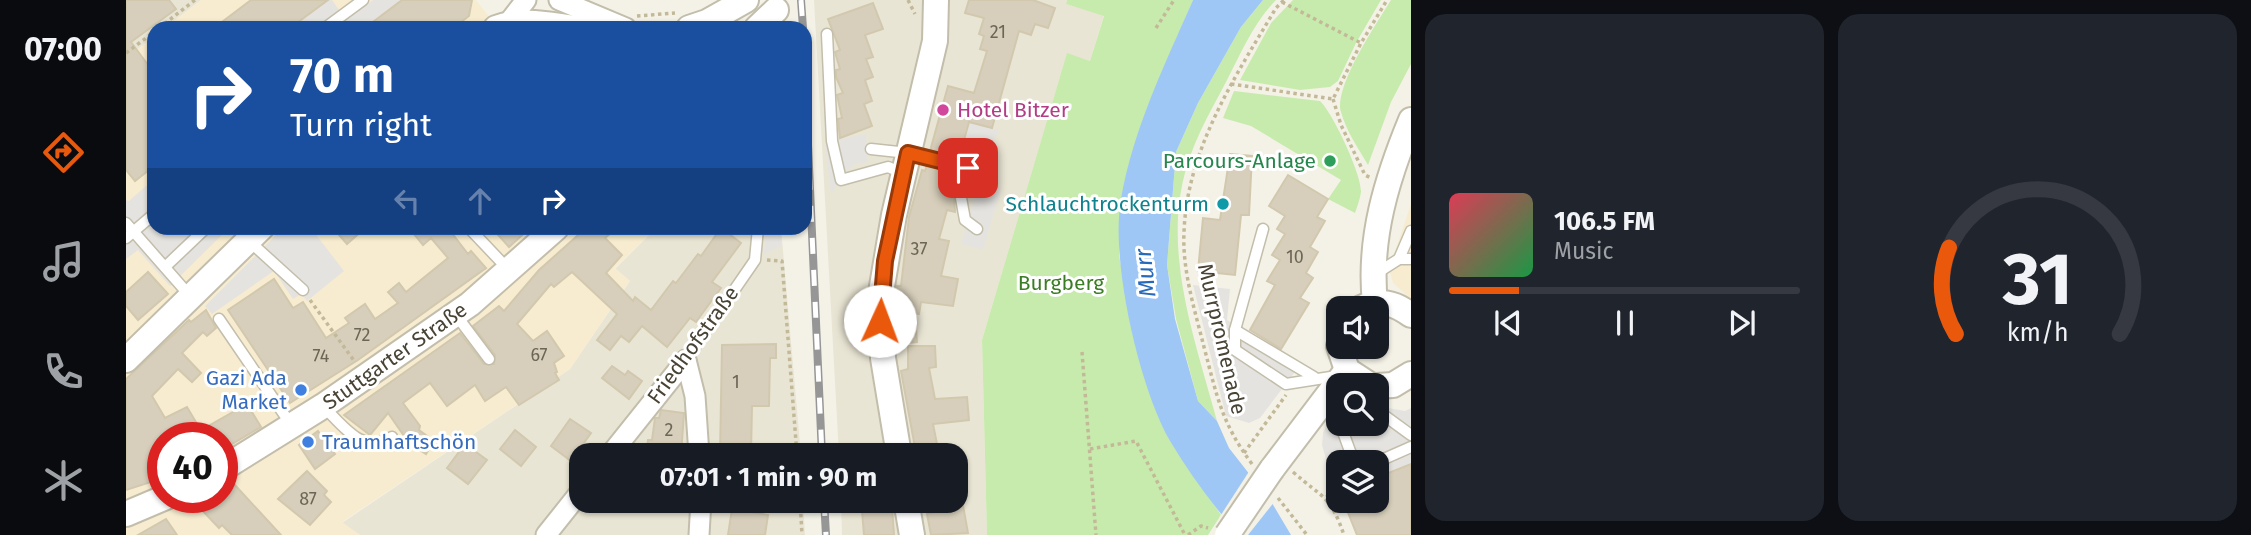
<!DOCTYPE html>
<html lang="en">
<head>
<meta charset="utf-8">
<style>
	:root { --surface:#171b24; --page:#20242c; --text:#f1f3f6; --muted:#9ea1a6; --line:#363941; --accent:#ea580c }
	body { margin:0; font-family:"Fira Sans",sans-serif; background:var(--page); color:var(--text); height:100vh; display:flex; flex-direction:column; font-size:26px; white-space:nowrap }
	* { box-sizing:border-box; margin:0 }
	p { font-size:23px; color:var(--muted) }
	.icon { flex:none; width:38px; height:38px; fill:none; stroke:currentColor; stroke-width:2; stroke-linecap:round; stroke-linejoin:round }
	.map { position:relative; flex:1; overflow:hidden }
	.panel { display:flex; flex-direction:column; gap:14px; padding:14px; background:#0d0f14; width:840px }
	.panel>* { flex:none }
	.banner { position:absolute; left:21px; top:21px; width:665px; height:214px; border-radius:21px; box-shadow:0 2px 5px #0004; background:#1a4fa0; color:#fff; overflow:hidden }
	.fabs { position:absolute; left:1200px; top:296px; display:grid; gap:14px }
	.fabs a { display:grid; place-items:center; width:63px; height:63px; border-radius:14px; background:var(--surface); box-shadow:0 2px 5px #0004; font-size:35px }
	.speed { position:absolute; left:21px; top:422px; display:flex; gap:14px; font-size:35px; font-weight:700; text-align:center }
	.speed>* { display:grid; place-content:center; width:91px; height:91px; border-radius:50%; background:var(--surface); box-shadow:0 2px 5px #0004; line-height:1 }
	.speed .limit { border:10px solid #d22; background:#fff; color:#111 }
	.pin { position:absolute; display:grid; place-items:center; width:60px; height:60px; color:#fff; margin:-30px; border-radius:14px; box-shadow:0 4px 10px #0006 }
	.me { position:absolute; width:77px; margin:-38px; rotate:2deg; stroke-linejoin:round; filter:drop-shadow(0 0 5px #0008) }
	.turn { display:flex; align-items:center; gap:24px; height:147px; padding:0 28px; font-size:32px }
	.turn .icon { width:91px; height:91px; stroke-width:2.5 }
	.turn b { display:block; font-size:49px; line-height:60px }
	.lanes { display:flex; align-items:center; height:66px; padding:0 28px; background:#0003; justify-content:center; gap:35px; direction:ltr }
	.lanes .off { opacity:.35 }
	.panel .card { flex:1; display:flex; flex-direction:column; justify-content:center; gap:10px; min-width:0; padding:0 24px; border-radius:21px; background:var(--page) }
	.panel .dial { align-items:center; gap:0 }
	.dial svg { height:182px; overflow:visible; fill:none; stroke:var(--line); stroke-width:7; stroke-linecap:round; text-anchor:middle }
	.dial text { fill:var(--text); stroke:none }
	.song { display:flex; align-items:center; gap:21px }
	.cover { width:84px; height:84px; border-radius:10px; background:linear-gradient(135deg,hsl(350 70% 55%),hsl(140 70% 35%)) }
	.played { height:7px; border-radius:4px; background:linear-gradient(90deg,var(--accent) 20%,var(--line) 20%) }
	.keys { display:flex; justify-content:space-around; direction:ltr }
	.panel .tiles { flex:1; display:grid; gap:14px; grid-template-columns:repeat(2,1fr) }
	.trip { position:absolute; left:443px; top:443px; width:399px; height:70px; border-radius:21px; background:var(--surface); box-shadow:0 2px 5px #0004; font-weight:700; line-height:70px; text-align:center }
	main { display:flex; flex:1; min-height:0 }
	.dock { display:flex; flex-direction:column; width:126px; justify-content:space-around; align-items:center; background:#090b0e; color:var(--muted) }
	.dock .icon { width:49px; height:49px }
	.dock .active { color:var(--accent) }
	.dock b { font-size:32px; color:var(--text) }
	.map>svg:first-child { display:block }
</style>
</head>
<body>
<main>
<nav class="dock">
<b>07:00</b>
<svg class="icon active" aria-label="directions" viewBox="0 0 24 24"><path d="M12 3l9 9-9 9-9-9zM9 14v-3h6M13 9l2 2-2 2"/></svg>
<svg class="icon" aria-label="music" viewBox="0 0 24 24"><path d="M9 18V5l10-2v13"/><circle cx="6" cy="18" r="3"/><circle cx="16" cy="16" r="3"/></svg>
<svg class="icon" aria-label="phone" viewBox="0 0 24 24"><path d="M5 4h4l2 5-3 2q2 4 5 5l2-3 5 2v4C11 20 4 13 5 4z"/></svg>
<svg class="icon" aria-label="climate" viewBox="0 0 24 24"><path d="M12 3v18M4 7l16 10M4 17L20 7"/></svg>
</nav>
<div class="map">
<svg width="1285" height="535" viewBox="0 0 1285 535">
	<rect width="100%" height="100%" fill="#f4f2e7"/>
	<g fill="#e9e5d4">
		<polygon points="0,0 75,0 39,28 28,28 28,37 0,58"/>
		<polygon points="688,0 941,0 940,4 978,15 964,61 941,54 856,340 861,535 716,535 715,501 830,500 830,455 713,455"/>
		<polygon points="530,228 655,228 675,455 455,455 455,500 677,501 679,535 234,535 216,523 444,369 504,281 489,269"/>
	</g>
	<g fill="#f7ecd0" fill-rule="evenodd">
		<polygon points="75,0 350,0 372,28 39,28"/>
		<path d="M28,37V228H530L489,268L504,281L444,369L216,522L234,535H0V58ZM37,438H96V497H37Z"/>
		<polygon points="1285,204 1285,299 1267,283 1263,269"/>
	</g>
	<g fill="#c7ebad">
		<polygon points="941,0 1067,0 1021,108 995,221 993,255 1010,348 1034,417 1043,439 1095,515 1082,535 861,535 856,340 941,53 964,61 978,16 940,4"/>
		<path d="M1137,0H1150C1128,22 1114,55 1100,82C1088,105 1074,129 1065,154C1032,242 1068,335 1091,421L1072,401L1050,319L1041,265L1050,152L1072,103L1115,27Z"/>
		<polygon points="1167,0 1255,0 1230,43 1212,81 1204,87 1174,90 1114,80 1145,23"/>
		<path d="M1265,0H1285V64L1265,102L1242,165C1233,149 1220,131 1215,112C1208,86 1251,23 1265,0Z"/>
		<path d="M1108,91L1194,101C1207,113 1236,175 1235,192C1234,199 1231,207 1229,213L1202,199L1215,180L1125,126L1097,118Z"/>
	</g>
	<g fill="#e5e3df">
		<polygon points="202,0 206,0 213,10 188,28 164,28"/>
		<polygon points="247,0 276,0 239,28 208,28"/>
		<polygon points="843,122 873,130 854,164 833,159"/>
		<polygon points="740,134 742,162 726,165 705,194 699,142"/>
		<polygon points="28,179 28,228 103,228 44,286 12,250 0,259 0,200 3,201"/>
		<polygon points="853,184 875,189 857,250 835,244"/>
		<polygon points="157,228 185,228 218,271 181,301 175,294 167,299 148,271 86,314 79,306"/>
		<polygon points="640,228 655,228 655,246 638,254"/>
		<polygon points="1067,285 1104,289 1101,320 1175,364 1134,418 1123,423 1100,416"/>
		<polygon points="1251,406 1279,411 1285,408 1285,464 1251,477 1251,462 1213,462 1213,494 1210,495 1196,445 1197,433 1204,417 1213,411 1213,424 1251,424"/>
	</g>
	<path fill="#9fc7f5" d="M1067,0H1137L1115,27L1072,103L1050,152L1041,265L1049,319L1072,401L1091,421L1103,448L1146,503L1165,535H1113C1087,506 1064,474 1044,441C1013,387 984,260 995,199C1007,129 1039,64 1067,0Z"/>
	<polygon fill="#f4f2e7" points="1124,470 1149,501 1122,535 1108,535 1093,518"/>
	<g fill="#d7cfbb" stroke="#d2c8ae" stroke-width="2">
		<polygon points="0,0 43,0 50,9 5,42 28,73 28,166 9,181 0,170"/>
		<polygon points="125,0 202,0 164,28 88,28"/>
		<polygon points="276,0 346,0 343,16 327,28 239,28"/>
		<polygon points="843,0 907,0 929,8 922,28 909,24 905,35 893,31 866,128 843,122 833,158 804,151 822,86 848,93 861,51 854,49 858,36 853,34 858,18 839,13"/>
		<polygon points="747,3 757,29 739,35 747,57 740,59 747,77 739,80 746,101 738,104 746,126 714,138 712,119 716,118 711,95 717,93 710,77 710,70 714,69 709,52 714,50 702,19"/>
		<polygon points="1104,154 1126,156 1123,215 1115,215 1109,275 1072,271 1077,218 1094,220"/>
		<polygon points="801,165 833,173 828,197 829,212 821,210 813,239 823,241 815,276 832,279 827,306 795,302 793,314 789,313 791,342 771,344 771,286 775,286 783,217 796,170 799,171"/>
		<polygon points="1162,175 1202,199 1191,217 1199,221 1184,247 1192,252 1180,273 1187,278 1174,298 1183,303 1155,349 1124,330 1149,285 1141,281 1154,260 1146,255 1159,234 1151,229 1159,216 1143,206"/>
		<polygon points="207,228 239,228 221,244"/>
		<polygon points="283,228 322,228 342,254 345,251 360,268 232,360 164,403 102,310 148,279 167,308 177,302 200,338 223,323 219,318 239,304 249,319 272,303 262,292 273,283 280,292 322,258 305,238 297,245"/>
		<polygon points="366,228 404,228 383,247"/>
		<polygon points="460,228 491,228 479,238 496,255 480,273 507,301 509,297 525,310 547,281 550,283 572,254 575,256 595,228 615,243 586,282 595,288 570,322 564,318 541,347 516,326 503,342 495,336 484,350 471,340 491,314 446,272 428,287 425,284 391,324 407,341 421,331 438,356 428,363 431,372 429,373 433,380 393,405 380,387 359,401 349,385 321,406 304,383 277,403 294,426 293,430 308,441 300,454 283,443 262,413 244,435 218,415 334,333 358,364 368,364 369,355 347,326 373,306 378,311 413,270"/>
		<polygon points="22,272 42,294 12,320 0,306 0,292"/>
		<polygon points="80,310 90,328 81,336 77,332 56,353 75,373 66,382 52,369 26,396 39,418 61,407 74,429 59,438 37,438 37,478 0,490 0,379 63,320 65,322"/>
		<polygon points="650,344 650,358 644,358 643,406 626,406 625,455 594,455 596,345"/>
		<polygon points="782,346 809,346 810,367 803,368 809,399 841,397 843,420 807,424 812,449 790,453 775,371 782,369"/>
		<polygon points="486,366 499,375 502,371 516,381 503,399 476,378"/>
		<polygon points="121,404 135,427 96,450 96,438 84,438 79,428"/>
		<polygon points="535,410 558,413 555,455 520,455 522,440 526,440 529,418 533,418"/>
		<polygon points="444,419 465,433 445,461 425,446"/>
		<polygon points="389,430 410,447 395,466 374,449"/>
		<polygon points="192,431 209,454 189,469 173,445"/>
		<polygon points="339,444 361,460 342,484 321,468"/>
		<polygon points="1285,464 1285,535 1231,535 1217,500 1251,500 1251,487 1255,486 1252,477"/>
		<polygon points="181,471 201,491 198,495 205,502 184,525 152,499"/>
		<polygon points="108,484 155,535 106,535 96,525 93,528 73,507 88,497 96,497 96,491"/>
		<polygon points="831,499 836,500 842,533 805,535 801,514 814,511 812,500"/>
		<polygon points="766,508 768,535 738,535 736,511"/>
		<polygon points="606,509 642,515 639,535 602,535"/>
		<polygon points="40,519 51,535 12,535"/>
	</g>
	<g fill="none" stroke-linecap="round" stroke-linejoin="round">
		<g stroke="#c3beab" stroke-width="13">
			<g id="service">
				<polyline points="199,28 237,0"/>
				<polyline points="701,34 706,141 715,180 762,167 777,173"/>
				<polyline points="745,149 782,153 842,168 835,198 839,220 851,229"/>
				<polyline points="0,223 64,296"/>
				<polyline points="343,228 381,268"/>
				<polyline points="1137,229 1109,330 1109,350 1160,384 1211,376"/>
				<polyline points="0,238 28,214"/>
				<polyline points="122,240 177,290"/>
				<polyline points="1273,259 1285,231"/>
				<polyline points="39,267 80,228"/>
				<polyline points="1251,273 1273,259 1285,259"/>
				<polyline points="330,315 363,359"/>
				<polyline points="93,319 166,426"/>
				<polyline points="1109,330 1188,377"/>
				<polyline points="560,360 629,260 632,228"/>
				<path d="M198,407C218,427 238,456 266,437"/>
				<polyline points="1251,419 1259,416 1285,435"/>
				<polyline points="1228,462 1217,432 1241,424"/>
				<polyline points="1251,462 1285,447"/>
			</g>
		</g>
		<g stroke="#c3beab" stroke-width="23">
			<g id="minor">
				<polyline points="433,0 500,28"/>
				<polyline points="382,23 400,0"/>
				<polyline points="560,360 569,396 573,455"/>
				<polyline points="484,455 560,360"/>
				<polyline points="420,535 455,491"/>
				<polyline points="573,535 575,500"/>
			</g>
		</g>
		<g stroke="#c3beab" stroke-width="28">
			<g id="tertiary">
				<path d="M370,28C396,18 424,25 451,28"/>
				<polyline points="563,28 581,22 620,0"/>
				<polyline points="631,28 650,10"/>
				<path d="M1249,303C1242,239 1261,178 1285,120"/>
				<path d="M1235,308C1254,299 1269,303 1285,315"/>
				<polyline points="1213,346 1221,370 1244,385"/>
				<polyline points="0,360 135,228"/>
				<polyline points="1251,386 1267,385 1285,374"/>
				<polyline points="773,455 757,358 755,292 768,215 809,41 810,0"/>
				<polyline points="96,469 197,406 344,304 430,228"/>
				<polyline points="1146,469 1221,370"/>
				<polyline points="780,500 786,535"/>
				<polyline points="0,514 40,497"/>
			</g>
		</g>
		<g stroke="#c3b999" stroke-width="3.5" stroke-dasharray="3.5 3.5" stroke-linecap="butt">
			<polyline points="782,0 789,14"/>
			<polyline points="1156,2 1235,43"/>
			<polyline points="511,16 549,13"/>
			<polyline points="33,28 69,0"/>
			<polyline points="339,28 350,25"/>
			<polyline points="1030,28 1048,0"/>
			<polyline points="0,53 28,32"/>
			<polyline points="1105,84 1207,99 1235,43 1261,0"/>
			<polyline points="1207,99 1215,125 1239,175 1245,178"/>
			<polyline points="641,260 656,261 671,455"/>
			<polyline points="184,300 229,362"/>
			<polyline points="956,352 970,535"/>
			<polyline points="964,449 1010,441 1059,535"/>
			<polyline points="1118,453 1160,395"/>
			<path d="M1126,464C1095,422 1091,396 1078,347C1069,311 1056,270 1058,232C1061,149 1109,77 1150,8L1158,0"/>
			<path d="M1167,472C1198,499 1204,495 1218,535"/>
			<polyline points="1200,497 1213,491"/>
			<polyline points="1152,498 1181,535"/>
			<polyline points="674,500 676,535"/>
			<polyline points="1062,535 1075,526 1082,528"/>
		</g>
		<use href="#service" stroke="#fff" stroke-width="10"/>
		<use href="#minor" stroke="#fff" stroke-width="19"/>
		<use href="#tertiary" stroke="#fff" stroke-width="24"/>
		<g stroke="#969696" stroke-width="8">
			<g id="rail">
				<polyline points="675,0 677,28"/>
				<polyline points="679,78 696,455"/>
				<polyline points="698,500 700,535"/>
			</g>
		</g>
		<use href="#rail" stroke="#fff" stroke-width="5" stroke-dasharray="16" stroke-linecap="butt"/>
		<g stroke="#c3beab" stroke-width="28" stroke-linecap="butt">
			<polyline id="tertiary-bridge" points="1101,535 1146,469"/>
		</g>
		<use href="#tertiary-bridge" stroke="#fff" stroke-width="24"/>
	</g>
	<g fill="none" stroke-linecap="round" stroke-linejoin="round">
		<g stroke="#983908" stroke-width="18">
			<polyline id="route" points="754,321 759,261 782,153 842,168"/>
		</g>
		<use href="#route" stroke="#ea580c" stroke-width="12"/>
	</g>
	<circle fill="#d1479c" stroke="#fff" stroke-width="2.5" cx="817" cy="110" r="7"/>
	<circle fill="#2e9e5b" stroke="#fff" stroke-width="2.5" cx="1204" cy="161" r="7"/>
	<circle fill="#0f9aa8" stroke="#fff" stroke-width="2.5" cx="1097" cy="204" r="7"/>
	<g fill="#3f7fe0" stroke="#fff" stroke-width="2.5">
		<circle cx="175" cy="390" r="7"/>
		<circle cx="182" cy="442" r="7"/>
	</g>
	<g text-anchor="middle" stroke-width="6" stroke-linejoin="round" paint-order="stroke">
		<g font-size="18" fill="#6c6656">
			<text x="872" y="38">21</text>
			<text x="793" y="255">37</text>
			<text x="1169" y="263">10</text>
			<text x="236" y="341">72</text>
			<text x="413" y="361">67</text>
			<text x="195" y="362">74</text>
			<text x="610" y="388">1</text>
			<text x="543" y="436">2</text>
			<text x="182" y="505">87</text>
		</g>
		<g font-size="21" fill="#b23c85" stroke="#fff" text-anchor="start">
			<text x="831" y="117">Hotel Bitzer</text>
		</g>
		<g font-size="21" fill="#27864d" stroke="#fff" text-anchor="end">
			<text x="1190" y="168">Parcours-Anlage</text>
		</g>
		<g font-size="21" fill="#0d838f" stroke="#fff" text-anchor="end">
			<text x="1083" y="211">Schlauchtrockenturm</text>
		</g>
		<g font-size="21" fill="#3b7d24" stroke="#fff">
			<text x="935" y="290">Burgberg</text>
		</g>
		<g font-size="21" fill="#484335" stroke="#fff">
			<text transform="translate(1096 339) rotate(77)" y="7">Murrpromenade</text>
			<text transform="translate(567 345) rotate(-54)" y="7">Friedhofstraße</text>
			<text transform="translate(269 356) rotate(-35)" y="7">Stuttgarter Straße</text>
		</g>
		<g font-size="21" fill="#366cbe" stroke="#fff" text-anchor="end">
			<text x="161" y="385">Gazi Ada<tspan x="161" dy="24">Market</tspan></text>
			<text x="196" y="449" text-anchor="start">Traumhaftschön</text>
		</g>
		<g font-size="23" font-style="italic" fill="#276aba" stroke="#fff">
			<text transform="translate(1019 273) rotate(-96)" y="8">Murr</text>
		</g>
	</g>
</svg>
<div class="fabs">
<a><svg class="icon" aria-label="sound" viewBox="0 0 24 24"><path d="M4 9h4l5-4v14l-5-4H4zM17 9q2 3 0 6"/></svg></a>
<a><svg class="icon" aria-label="search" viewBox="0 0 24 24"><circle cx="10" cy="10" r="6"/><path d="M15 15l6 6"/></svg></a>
<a><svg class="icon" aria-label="layers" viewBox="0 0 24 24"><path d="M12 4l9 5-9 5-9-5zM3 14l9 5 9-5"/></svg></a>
</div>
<div class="speed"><div class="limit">40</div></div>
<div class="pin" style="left:842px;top:168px;background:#d93025"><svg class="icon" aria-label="arrive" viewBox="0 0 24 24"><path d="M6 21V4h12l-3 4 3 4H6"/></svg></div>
<svg class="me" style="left:754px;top:321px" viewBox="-20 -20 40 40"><circle r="19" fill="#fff"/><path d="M0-13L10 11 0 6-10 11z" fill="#ea580c"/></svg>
<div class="trip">07:01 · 1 min · 90 m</div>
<div class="banner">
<div class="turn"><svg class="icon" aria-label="right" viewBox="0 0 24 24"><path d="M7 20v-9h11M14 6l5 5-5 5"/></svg><div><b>70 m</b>Turn right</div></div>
<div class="lanes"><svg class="icon off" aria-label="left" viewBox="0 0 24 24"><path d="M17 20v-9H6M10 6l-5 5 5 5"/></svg><svg class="icon off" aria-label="ahead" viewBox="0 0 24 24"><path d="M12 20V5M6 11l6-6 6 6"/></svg><svg class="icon" aria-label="right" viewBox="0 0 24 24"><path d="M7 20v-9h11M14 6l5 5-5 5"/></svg></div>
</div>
</div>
<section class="panel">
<div class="tiles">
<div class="card">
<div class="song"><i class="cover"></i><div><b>106.5 FM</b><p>Music</p></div></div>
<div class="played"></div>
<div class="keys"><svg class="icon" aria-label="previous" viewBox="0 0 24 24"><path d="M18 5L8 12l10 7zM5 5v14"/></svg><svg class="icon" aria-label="pause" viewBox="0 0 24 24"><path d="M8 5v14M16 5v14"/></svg><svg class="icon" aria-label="next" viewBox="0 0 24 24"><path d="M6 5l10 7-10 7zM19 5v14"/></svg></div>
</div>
<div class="card dial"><svg viewBox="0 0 100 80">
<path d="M14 69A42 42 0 1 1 86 69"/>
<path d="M14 69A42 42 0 0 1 11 31" stroke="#ea580c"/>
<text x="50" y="56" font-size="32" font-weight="700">31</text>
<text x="50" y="72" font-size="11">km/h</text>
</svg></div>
</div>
</section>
</main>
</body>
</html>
